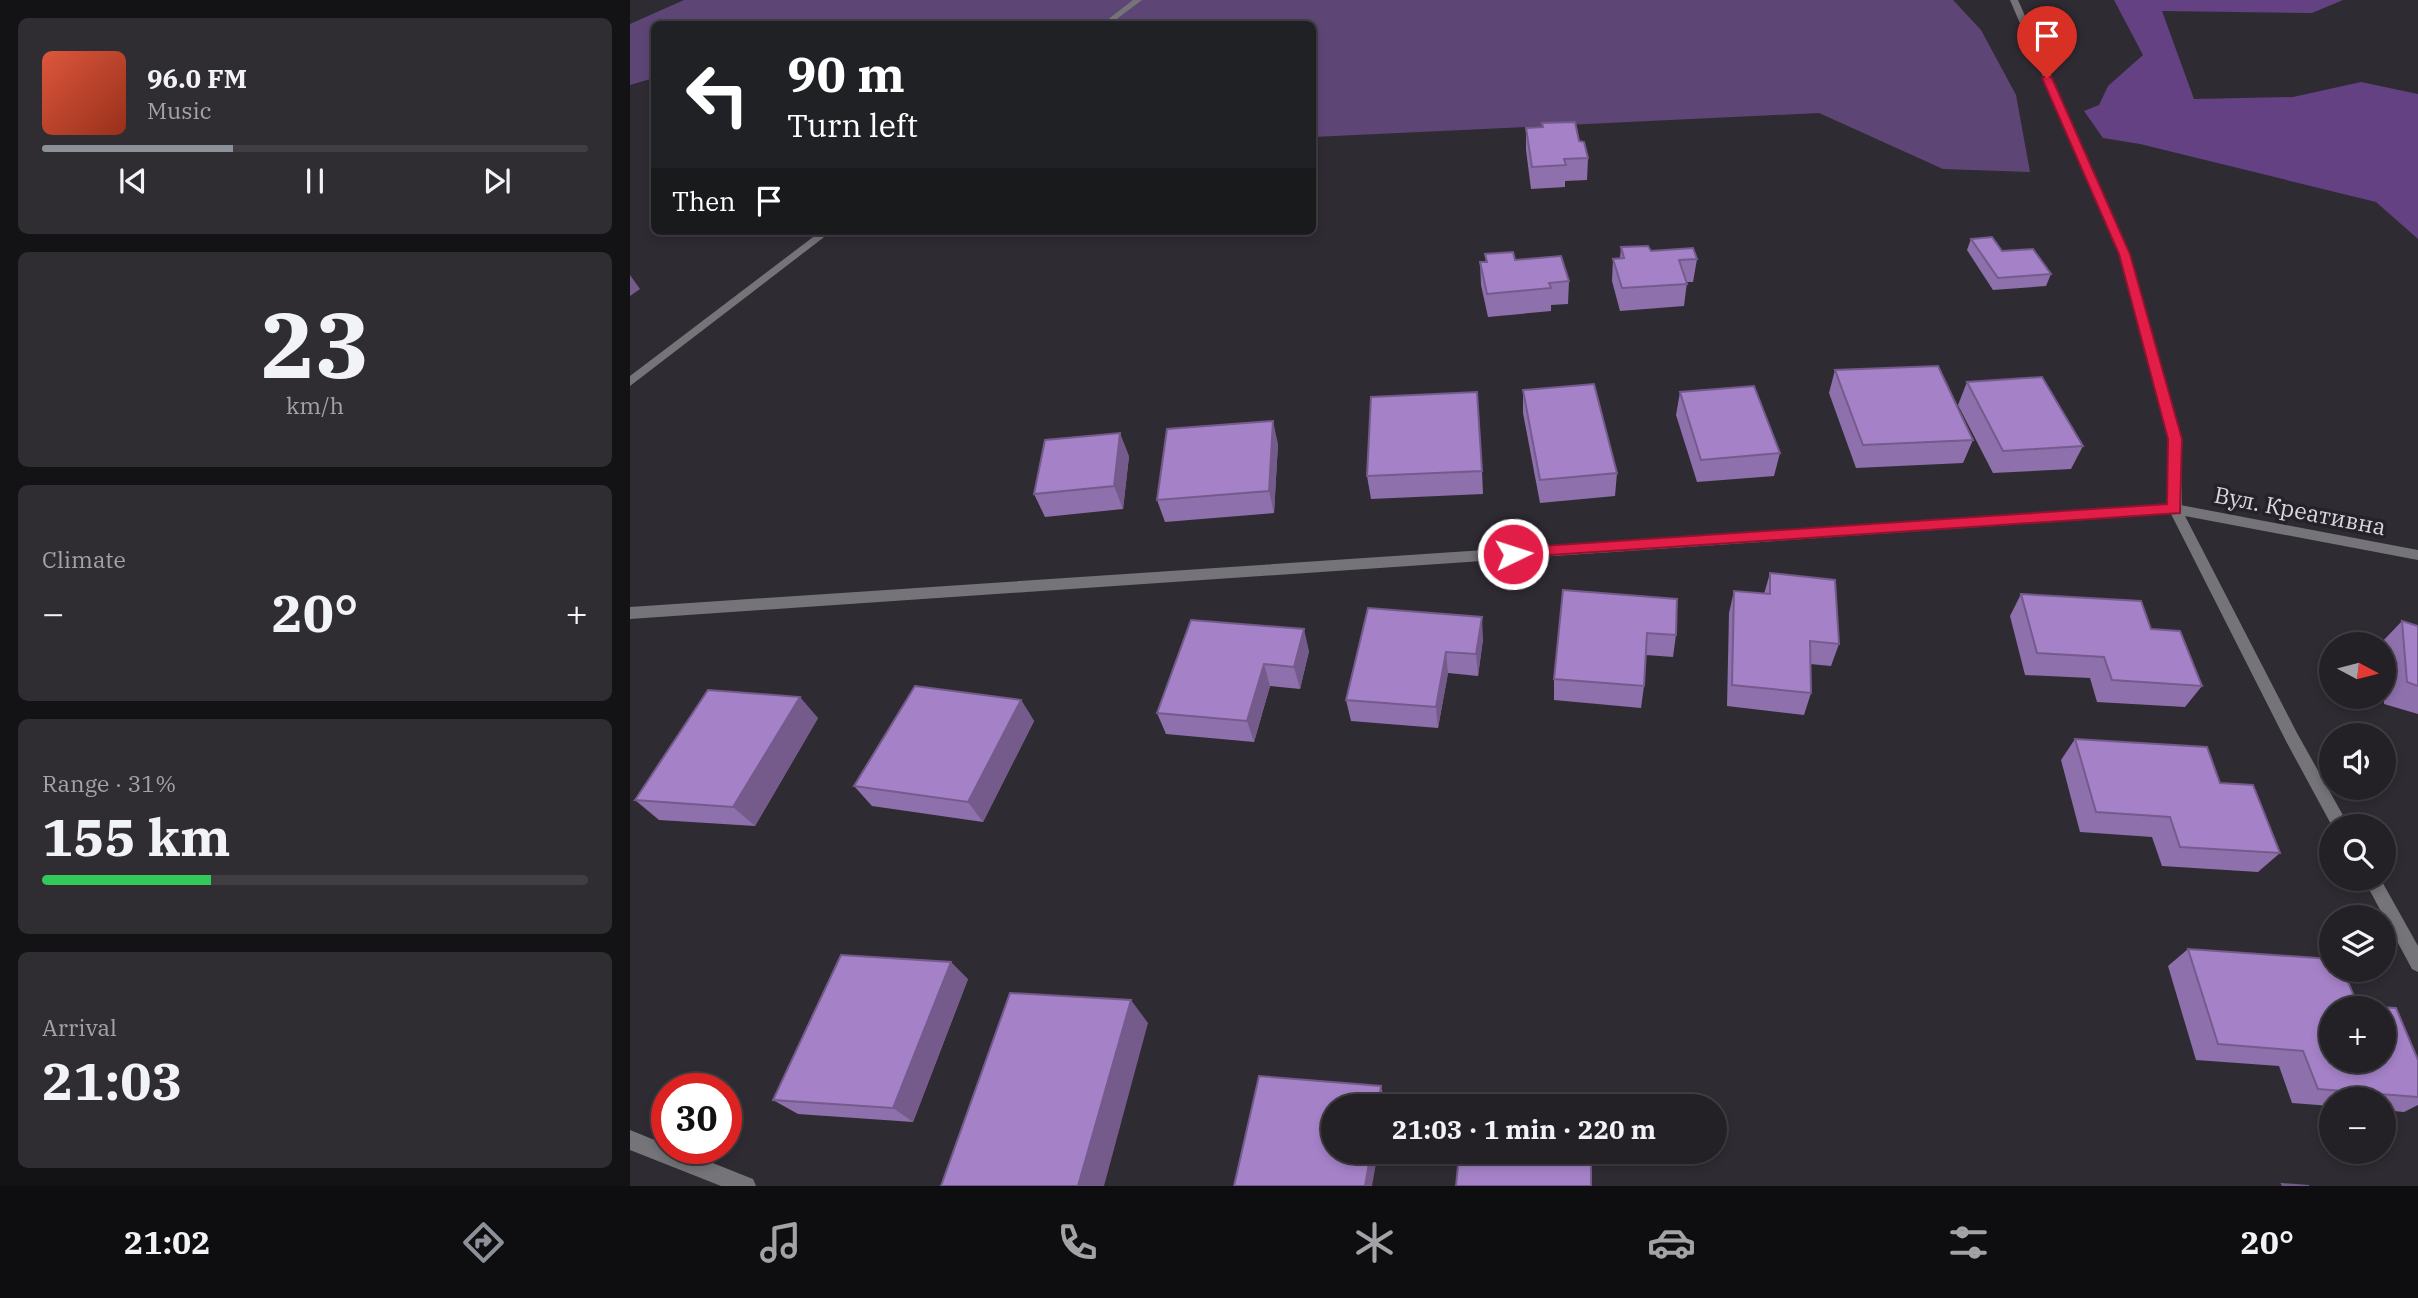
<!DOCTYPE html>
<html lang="en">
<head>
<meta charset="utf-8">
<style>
	:root { --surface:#232026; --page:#2f2d32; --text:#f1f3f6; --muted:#a3a3a7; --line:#403e43; --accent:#8c9099 }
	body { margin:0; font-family:"IBM Plex Serif",serif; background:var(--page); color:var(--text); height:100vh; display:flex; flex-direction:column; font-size:26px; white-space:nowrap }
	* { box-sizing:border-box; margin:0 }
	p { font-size:23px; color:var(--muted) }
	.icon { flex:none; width:38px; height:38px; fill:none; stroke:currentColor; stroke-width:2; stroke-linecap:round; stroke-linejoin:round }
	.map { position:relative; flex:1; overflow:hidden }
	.drawer { display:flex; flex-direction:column; gap:18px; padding:18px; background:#131215; width:630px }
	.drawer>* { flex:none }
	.banner { position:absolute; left:21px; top:21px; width:665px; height:214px; border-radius:10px; box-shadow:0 4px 10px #0003,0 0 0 2px var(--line); background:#202124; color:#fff; overflow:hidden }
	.needle { width:46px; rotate:97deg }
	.buttons { position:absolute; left:1689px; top:632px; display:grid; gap:14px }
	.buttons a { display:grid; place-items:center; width:77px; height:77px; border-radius:50%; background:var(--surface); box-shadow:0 4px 10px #0003,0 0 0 2px var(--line); font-size:35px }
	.speed { position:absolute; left:21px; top:1073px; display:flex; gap:14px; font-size:35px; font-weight:700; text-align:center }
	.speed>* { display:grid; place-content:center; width:91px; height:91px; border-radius:50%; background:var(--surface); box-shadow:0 4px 10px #0003,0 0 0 2px var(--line); line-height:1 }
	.speed .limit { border:10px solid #d22; background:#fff; color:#111 }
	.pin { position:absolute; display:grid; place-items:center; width:60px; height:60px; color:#fff; margin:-72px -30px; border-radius:50% 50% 50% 0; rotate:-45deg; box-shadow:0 0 7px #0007 }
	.pin .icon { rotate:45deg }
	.me { position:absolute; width:77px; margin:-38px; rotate:86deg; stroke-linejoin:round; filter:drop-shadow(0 0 5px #0008) }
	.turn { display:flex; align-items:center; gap:24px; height:147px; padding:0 21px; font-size:32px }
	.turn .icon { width:91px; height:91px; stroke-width:2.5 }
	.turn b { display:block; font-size:49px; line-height:60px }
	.then { display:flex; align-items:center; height:66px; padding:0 21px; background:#0003; gap:14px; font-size:26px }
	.big { font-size:52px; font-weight:800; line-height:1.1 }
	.drawer .tile { flex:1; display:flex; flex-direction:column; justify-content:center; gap:10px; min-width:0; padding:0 24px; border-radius:10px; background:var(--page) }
	.drawer .dial { align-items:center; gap:0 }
	.dial b { font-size:91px; line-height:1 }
	.song { display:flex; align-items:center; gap:21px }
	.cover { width:84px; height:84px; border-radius:10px; background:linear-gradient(135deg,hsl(10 70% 55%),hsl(10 70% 35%)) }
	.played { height:7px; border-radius:4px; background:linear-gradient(90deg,var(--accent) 35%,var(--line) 35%) }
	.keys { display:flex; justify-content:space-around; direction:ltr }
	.heat { display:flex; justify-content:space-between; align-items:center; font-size:38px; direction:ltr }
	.charge { height:10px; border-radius:5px; background:linear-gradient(90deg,#34c759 31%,var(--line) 0) }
	.trip { position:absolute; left:691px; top:1094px; width:406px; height:70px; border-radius:35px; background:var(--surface); box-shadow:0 4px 10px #0003,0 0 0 2px var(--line); font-weight:800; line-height:70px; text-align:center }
	.tab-bar { display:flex; height:112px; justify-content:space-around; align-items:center; background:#0e0d0f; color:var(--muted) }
	.tab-bar .icon { width:49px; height:49px }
	.tab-bar .current { color:var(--accent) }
	.tab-bar b { font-size:32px; color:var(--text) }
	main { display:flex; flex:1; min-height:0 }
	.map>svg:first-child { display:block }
</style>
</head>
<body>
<main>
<section class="drawer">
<div class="tile">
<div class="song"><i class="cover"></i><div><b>96.0 FM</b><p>Music</p></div></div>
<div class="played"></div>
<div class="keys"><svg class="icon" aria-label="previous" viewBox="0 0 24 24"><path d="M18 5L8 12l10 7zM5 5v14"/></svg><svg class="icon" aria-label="pause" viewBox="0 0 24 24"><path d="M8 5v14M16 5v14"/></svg><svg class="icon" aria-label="next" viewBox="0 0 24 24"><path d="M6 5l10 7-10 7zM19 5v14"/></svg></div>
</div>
<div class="tile dial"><b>23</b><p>km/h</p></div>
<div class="tile"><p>Climate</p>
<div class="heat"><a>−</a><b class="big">20°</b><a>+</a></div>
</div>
<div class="tile"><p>Range · 31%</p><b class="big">155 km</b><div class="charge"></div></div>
<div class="tile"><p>Arrival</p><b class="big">21:03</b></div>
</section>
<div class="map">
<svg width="1788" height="1186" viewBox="0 0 1788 1186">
	<rect width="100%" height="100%" fill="#2f2b33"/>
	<polygon fill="#5d4675" points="54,0 1323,0 1351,30 1386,95 1400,172 1313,169 1189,113 683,137 682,24 24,24 24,78 0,85 0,24"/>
	<polygon fill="#634182" points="1484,0 1713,0 1682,13 1532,11 1564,99 1663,97 1731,82 1788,94 1788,239 1746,202 1510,144 1473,138 1454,111 1469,105 1478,86 1513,55"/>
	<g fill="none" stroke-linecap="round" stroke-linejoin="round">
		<g fill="#757478" fill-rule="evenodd">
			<polygon points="503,0 512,0 480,24 472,24"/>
			<polygon points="1380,0 1388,0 1499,254 1551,439 1552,509 1550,512 1545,514 1538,509 1539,439 1489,254"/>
			<polygon points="191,231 202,231 0,386 0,376"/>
		</g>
		<g fill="#757478" fill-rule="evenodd">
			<polygon points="1545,504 1788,550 1788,560 1555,516 1667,733 1719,826 1702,826 1657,743 1541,514 0,619 0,607"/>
			<polygon points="1733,878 1750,878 1788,946 1788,972 1782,969"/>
			<polygon points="0,1130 37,1145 37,1148 45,1148 123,1179 126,1186 91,1186 0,1150"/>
		</g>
	</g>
	<g fill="#8e70ac">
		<polygon points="912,123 949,141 958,158 957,180 935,181 935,187 901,189 896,150 896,128 912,127"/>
		<polygon points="1341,239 1372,251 1421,274 1416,286 1363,290 1337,250"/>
		<polygon points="991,247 1021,251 1067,259 1063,282 1057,282 1054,306 990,311 982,281 983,259 990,258"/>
		<polygon points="855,254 885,260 939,281 938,304 921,305 921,311 858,317 851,285 850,262 856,262"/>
		<polygon points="1205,370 1343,440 1333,463 1226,468 1199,393"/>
		<polygon points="1337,382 1453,446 1441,469 1363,473 1328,405"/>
		<polygon points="893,390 987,473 985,496 910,503 893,413"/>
		<polygon points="1050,392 1150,453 1144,476 1067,482 1046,415"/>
		<polygon points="648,444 644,513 535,522 527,500"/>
		<polygon points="499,456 493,509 415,517 404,494"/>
		<polygon points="852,471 853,494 741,499 737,476"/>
		<polygon points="1140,573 1209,644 1201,666 1180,664 1181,693 1174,715 1097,706 1099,613 1104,591 1134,594"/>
		<polygon points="933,590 1046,635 1043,657 1016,655 1014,686 1011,708 924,700 924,679"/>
		<polygon points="1391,594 1521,629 1572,686 1555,707 1467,702 1460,678 1395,675 1380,616"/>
		<polygon points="738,608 853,639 848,676 818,673 808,728 721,721 716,700"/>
		<polygon points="561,620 679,651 670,689 640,686 624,742 536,734 527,713"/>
		<polygon points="1772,621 1788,626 1788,714 1754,704 1754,644 1751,644 1751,643"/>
		<polygon points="391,700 404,721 353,822 242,806 224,786"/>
		<polygon points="188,718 125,826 29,820 5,800"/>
		<polygon points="1445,739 1590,783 1650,853 1628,872 1532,866 1522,837 1450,832 1431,760"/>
		<polygon points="1558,949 1728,1006 1788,1060 1788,1105 1774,1112 1754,1110 1754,1099 1701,1099 1701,1106 1662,1103 1649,1066 1566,1060 1538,966"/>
		<polygon points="338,979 283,1122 168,1114 143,1100"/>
	</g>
	<g fill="#745b8c">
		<polygon points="0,275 10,289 0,296"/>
		<polygon points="643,421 648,444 644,513 639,491"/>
		<polygon points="490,433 499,456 493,509 484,486"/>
		<polygon points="852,617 853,639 848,676 846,654"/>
		<polygon points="674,629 679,651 670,689 664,667"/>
		<polygon points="816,652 818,673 808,728 806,707"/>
		<polygon points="634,664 640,686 624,742 617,721"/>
		<polygon points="170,697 188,718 125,826 103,807"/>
		<polygon points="391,700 404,721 353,822 338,802"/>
		<polygon points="321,962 338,979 283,1122 263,1108"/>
		<polygon points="501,1000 518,1023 474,1186 448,1186"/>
		<polygon points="751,1086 755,1101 754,1106 748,1106"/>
		<polygon points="741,1152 748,1152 742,1186 735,1186"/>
	</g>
	<g fill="#a582c8" stroke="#745b8c" stroke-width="2" fill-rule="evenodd">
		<polygon points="945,122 949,141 954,142 958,158 934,159 936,165 902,167 896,128 913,127 912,123"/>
		<polygon points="1362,237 1372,251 1403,249 1421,274 1368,278 1341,239"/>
		<polygon points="1018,246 1021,251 1063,248 1067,259 1049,260 1057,284 992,288 983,259 994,258 991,247"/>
		<polygon points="883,252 885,260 931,256 939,281 919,283 921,288 857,294 850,262 857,262 855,254"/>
		<polygon points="1308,366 1343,440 1233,445 1205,370"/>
		<polygon points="1412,377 1453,446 1373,451 1337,382"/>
		<polygon points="964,384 987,473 910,480 893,390"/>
		<polygon points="1124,386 1150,453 1071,460 1050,392"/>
		<polygon points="847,392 852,471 737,476 741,397"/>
		<polygon points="643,421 639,491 527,500 537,429"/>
		<polygon points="490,433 484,486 404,494 415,440"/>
		<polygon points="1140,573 1205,580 1209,644 1180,641 1181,693 1102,685 1104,591 1140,594"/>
		<polygon points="933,590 1047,599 1046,635 1017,633 1014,686 924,679"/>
		<polygon points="1391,594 1511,601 1521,629 1550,631 1572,686 1482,680 1474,657 1407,653"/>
		<polygon points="738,608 852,617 846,654 816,652 806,707 716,700"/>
		<polygon points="561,620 674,629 664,667 634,664 617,721 527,713"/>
		<polygon points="1772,621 1788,626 1788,686 1777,682"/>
		<polygon points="285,686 391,700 338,802 224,786"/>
		<polygon points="78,690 170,697 103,807 5,800"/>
		<polygon points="1445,739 1577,747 1590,783 1623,785 1650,853 1550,847 1540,817 1466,812"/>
		<path d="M1558,949L1701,959V970H1713L1728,1006L1766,1008L1788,1060V1097L1688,1089L1673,1051L1588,1044ZM1701,1008H1754V1060H1701Z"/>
		<polygon points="211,955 321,962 263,1108 143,1100"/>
		<polygon points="380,993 501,1000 448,1186 311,1186"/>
		<polygon points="629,1076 751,1086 748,1106 704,1106 704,1152 741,1152 735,1186 604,1186"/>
		<polygon points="829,1156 961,1163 961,1186 826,1186"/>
		<polygon points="1652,1184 1679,1186 1653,1186"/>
	</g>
	<polygon fill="#e11d48" stroke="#92132f" stroke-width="2" points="1417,75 1422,78 1500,254 1552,439 1550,513 877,558 875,554 883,548 1537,504 1538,439 1489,254 1412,78"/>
	<g text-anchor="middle" stroke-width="7" stroke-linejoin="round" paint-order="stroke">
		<g font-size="23" fill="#dad8dd" stroke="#252229">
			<text transform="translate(1670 511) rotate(11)" y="8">Вул. Креативна</text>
		</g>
	</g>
</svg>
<div class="buttons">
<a><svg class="needle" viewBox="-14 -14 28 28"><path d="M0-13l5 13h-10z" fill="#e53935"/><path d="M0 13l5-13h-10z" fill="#a3a3a7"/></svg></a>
<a><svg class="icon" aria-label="sound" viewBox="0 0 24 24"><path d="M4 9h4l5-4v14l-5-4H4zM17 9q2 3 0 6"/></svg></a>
<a><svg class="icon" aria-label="search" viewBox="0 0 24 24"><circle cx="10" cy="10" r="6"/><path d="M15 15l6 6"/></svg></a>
<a><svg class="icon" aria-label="layers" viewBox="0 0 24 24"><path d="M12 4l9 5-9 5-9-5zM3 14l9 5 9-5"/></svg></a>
<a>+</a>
<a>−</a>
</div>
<div class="speed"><div class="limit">30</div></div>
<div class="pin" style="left:1417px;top:78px;background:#d93025"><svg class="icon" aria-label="arrive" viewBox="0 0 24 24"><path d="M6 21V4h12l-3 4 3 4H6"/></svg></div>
<svg class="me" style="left:883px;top:554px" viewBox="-20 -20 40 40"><circle r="17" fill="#e11d48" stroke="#fff" stroke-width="3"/><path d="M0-11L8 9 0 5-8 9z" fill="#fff"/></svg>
<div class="trip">21:03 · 1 min · 220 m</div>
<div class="banner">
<div class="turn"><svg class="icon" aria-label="left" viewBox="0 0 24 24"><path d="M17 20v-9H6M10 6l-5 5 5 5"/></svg><div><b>90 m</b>Turn left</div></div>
<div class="then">Then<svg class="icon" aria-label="arrive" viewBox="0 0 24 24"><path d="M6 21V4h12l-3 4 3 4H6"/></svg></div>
</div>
</div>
</main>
<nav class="tab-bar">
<b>21:02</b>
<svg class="icon current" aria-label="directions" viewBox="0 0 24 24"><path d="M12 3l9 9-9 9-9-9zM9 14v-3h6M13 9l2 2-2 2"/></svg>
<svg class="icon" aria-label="music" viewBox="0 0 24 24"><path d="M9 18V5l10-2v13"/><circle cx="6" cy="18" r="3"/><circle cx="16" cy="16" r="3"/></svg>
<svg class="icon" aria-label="phone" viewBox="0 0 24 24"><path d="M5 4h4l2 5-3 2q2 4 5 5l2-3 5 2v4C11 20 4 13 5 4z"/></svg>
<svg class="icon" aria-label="climate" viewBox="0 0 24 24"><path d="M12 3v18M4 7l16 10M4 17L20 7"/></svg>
<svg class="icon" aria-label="car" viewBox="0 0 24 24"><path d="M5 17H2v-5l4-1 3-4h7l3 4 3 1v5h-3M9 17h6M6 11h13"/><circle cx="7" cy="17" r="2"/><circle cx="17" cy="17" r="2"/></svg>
<svg class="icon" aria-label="filters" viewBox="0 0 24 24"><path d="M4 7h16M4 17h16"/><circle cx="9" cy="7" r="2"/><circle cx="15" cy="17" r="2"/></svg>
<b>20°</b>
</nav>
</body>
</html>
